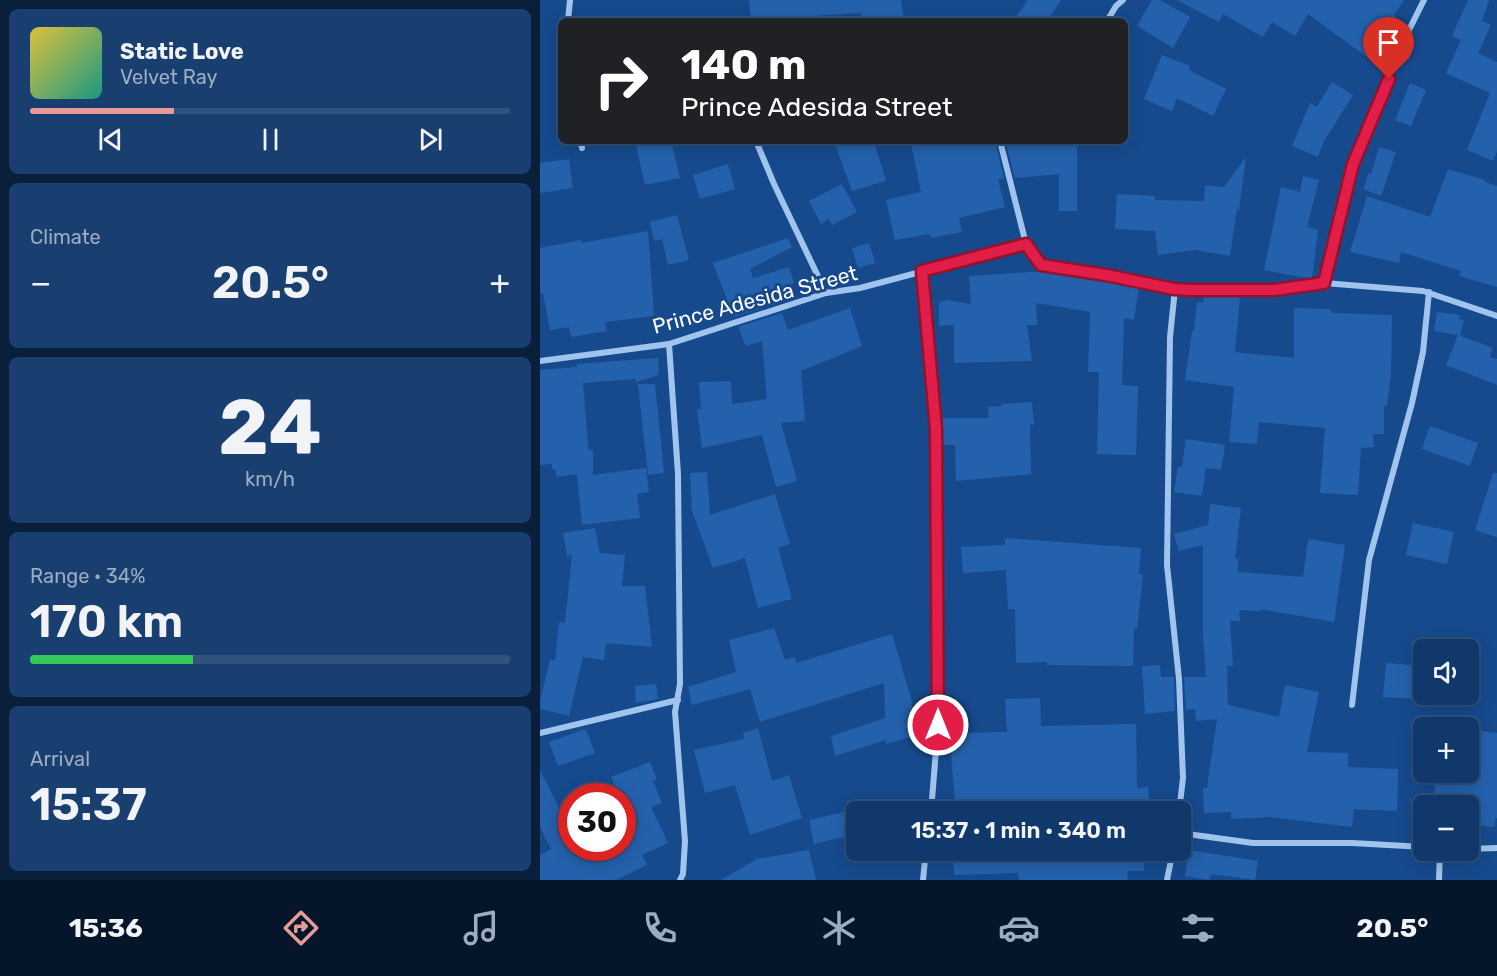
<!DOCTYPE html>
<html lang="en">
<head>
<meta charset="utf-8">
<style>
	:root { --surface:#10386a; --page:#193f70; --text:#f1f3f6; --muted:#9cacc1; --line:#30527e; --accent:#e69b98 }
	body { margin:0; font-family:Rubik,sans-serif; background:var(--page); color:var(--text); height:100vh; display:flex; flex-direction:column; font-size:22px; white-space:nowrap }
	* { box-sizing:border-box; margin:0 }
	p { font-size:20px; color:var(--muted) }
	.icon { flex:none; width:33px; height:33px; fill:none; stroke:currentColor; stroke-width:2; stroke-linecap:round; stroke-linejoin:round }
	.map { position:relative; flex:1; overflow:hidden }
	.panel { display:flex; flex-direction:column; gap:9px; padding:9px; background:#091f3a; width:540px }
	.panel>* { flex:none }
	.top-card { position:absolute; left:18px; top:18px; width:570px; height:126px; border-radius:9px; box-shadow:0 3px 15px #0003,0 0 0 2px var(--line); background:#202124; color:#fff; overflow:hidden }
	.buttons { position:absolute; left:873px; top:639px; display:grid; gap:12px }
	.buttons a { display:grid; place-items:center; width:66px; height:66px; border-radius:9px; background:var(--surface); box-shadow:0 3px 15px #0003,0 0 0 2px var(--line); font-size:30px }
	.speed { position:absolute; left:18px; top:783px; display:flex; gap:12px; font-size:30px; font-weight:700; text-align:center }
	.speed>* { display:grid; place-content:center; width:78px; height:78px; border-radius:50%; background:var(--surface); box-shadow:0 3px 15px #0003,0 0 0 2px var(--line); line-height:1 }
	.speed .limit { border:9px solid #d22; background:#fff; color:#111 }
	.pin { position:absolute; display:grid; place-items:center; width:51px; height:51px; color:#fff; margin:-62px -26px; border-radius:50% 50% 50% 0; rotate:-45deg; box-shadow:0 0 6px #0007 }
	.pin .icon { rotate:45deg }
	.me { position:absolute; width:66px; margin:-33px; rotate:0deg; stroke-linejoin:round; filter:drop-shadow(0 0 4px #0008) }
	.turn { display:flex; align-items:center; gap:21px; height:126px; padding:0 24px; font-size:27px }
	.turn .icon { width:78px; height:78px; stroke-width:2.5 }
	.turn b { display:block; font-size:42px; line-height:51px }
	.big { font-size:45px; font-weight:600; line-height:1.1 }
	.panel .widget { flex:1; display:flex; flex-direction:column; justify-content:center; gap:9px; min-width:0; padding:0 21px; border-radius:9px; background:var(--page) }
	.panel .dial { align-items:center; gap:0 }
	.dial b { font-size:78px; line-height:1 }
	.song { display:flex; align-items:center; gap:18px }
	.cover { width:72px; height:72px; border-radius:9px; background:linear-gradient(135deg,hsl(50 70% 55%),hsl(170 70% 35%)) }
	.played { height:6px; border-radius:3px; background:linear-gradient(90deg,var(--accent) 30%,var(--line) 30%) }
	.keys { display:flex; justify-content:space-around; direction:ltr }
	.heat { display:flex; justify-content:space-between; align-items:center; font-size:33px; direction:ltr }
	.charge { height:9px; border-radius:4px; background:linear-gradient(90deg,#34c759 34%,var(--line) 0) }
	.trip { position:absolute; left:306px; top:801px; width:345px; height:60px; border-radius:9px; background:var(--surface); box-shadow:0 3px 15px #0003,0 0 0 2px var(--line); font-weight:600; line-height:60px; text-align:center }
	.menu { display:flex; height:96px; justify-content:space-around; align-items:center; background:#06162a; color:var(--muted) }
	.menu .icon { width:42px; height:42px }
	.menu .on { color:var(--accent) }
	.menu b { font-size:27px; color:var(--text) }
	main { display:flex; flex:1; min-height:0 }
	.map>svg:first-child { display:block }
</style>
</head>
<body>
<main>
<section class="panel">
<div class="widget">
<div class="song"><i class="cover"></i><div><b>Static Love</b><p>Velvet Ray</p></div></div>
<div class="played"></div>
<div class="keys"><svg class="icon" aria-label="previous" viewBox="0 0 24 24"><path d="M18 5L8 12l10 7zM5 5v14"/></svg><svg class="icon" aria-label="pause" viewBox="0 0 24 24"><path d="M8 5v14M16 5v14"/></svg><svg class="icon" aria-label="next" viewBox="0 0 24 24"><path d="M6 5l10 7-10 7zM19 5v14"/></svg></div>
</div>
<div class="widget"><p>Climate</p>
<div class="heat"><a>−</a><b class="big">20.5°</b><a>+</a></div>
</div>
<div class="widget dial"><b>24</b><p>km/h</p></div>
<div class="widget"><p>Range · 34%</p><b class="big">170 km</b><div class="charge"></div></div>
<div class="widget"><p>Arrival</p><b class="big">15:37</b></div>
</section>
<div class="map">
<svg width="957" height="880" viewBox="0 0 957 880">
	<rect width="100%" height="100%" fill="#164a8d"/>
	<g fill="#2461ac">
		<polygon points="209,0 361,0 364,21 322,21 321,13 274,16 274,21 211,21"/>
		<polygon points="488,0 521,0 507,21 473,21"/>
		<polygon points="612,0 620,0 650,17 633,48 597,26"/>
		<polygon points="637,0 864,0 854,15 856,16 839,38 841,40 837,45 851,57 846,71 768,14 755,36 732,22 723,37 683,14 679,22"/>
		<polygon points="928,0 949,0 942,21 951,25 938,53 957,62 957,151 953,161 927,150 950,93 906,73 921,40 912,36"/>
		<polygon points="622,55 650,66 649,70 686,89 673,116 637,98 632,111 604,99"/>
		<polygon points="792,82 813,95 784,141 778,157 752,146 770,103 777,107"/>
		<polygon points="870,83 886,90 871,126 855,120"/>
		<polygon points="95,141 131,141 140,178 105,185"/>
		<polygon points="294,141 334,141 346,181 312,191"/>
		<polygon points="380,141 455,141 464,179 458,179 465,207 419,218 422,232 391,238 390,234 355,240 346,200 381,192 371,143"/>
		<polygon points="465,141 483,141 483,145 537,145 537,211 519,211 519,174 475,178"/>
		<polygon points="839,147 856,152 841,196 823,189 829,173 831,174"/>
		<polygon points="706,157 699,210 697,209 690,256 655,250 618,255 615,231 575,229 577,194 615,196 615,200 664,201 665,185 684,187"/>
		<polygon points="29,159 33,188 0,193 0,163"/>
		<polygon points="188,164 195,189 160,199 153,175"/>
		<polygon points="908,169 945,180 945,182 957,186 957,287 919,276 921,271 861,252 859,263 810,252 827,196 890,217"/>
		<polygon points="763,176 779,180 767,227 778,230 772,279 724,270 741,187 760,192"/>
		<polygon points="302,184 317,212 292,225 289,219 281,224 269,201"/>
		<polygon points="137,215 149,260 128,265 122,239 114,241 110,222"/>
		<polygon points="108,231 114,316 65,322 67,331 31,337 29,327 10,330 3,293 0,294 0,248 41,240 42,243"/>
		<polygon points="248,238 252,247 210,269 213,278 249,267 254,283 235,289 239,303 194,317 173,263"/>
		<polygon points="329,243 335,263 318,268 312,248"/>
		<polygon points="505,271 599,287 594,320 584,318 582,385 598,386 596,455 557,454 559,372 548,372 550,312 496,303 497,325 487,325 492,361 414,363 414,325 399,326 399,303 406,300 431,304 429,276"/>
		<polygon points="664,295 700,297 695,352 754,358 754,308 791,309 791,313 852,315 851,375 847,406 844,406 844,434 833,434 834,447 821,448 818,495 780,493 785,428 719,422 717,444 689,442 694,387 645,380 652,331 654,331 657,302 663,303"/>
		<polygon points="310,308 322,346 261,371 265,421 241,423 257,481 236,487 222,435 162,448 157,409 161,409 159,382 191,381 192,404 227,399 222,341 206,346 198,327 242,313 248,330"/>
		<polygon points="897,312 920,315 918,319 924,320 920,336 953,348 950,357 957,359 957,385 906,365 918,335 894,331"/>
		<polygon points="118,358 119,375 96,382 96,379 43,383 48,445 49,450 53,450 53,475 106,468 109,492 97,494 100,518 42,525 37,474 16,477 15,469 12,469 12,464 0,465 0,370 37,367 36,364"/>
		<polygon points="98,384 115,384 124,473 108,475"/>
		<polygon points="492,402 494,425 490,425 491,474 416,481 415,445 402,445 401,418 449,418 448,407 461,406 461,404"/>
		<polygon points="890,426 938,443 930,466 882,449"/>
		<polygon points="646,439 685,445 681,470 666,468 662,496 634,492 638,467 642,467"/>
		<polygon points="167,472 170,515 235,494 250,544 238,548 252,599 218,608 205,558 173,568 152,511 150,473"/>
		<polygon points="953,473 957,473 957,537 935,530"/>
		<polygon points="670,504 701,508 695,559 698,559 698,572 763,577 768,539 805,545 794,622 720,609 720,611 699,610 700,621 690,621 693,666 687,666 688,705 739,717 745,685 779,692 767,752 808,753 808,767 858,769 857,811 814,809 812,827 730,817 691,819 691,812 664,813 663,788 667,788 677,719 656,721 655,709 646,710 644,677 666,677 663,636 663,545 639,551 634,534 668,525"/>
		<polygon points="873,523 914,532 907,564 866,555"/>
		<polygon points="55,528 60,553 85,555 82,586 105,586 112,647 66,643 64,660 43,657 29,716 0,709 0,701 10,660 15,661 19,622 25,623 32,555 27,556 23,533"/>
		<polygon points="465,538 601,548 599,574 603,575 597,629 594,628 593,666 507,665 507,662 476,663 475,609 468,609 466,570 423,573 421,547 465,545"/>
		<polygon points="234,628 245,660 255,657 256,663 352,634 372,701 375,736 346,744 346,740 295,756 291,736 345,718 344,683 220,722 210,689 152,705 148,687 196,672 189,640"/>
		<polygon points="846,663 884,666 884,699 843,697"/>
		<polygon points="620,665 621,677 634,677 635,711 605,714 602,666"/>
		<polygon points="116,684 118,699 96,703 95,686"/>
		<polygon points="500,698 501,726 596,724 597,788 608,787 610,812 416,812 411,754 416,744 417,733 467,732 465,699"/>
		<polygon points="218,728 232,781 249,775 262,818 210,835 195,785 165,793 154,750 204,739 203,733"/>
		<polygon points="46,729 55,753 18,766 9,742"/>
		<polygon points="928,729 957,733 957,818 955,818 955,827 928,825 928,806 894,806 895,775 928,776"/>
		<polygon points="110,762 117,780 113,781 122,803 111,807 128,843 102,855 107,865 76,880 0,880 0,855 11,849 0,827 0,770 32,834 32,848 82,848 82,796 79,796 71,777"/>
		<polygon points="313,810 316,834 274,844 269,820"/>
		<polygon points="269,850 276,880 181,880 217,859"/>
		<polygon points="413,850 604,850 604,871 587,871 588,880 479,880 478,873 477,873 414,875"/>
		<polygon points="649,850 718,861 715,880 671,874 669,880 645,876"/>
	</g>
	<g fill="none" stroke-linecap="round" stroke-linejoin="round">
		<g stroke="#a1c4ef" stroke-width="6">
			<polyline points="28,21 30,0"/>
			<polyline points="567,21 576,6 583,0"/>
			<polyline points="41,141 42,148"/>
			<polyline points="216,141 234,184 286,293"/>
			<polyline points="460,141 486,244"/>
			<polyline points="382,271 396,429 398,725 391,812"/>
			<polyline points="784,283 813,164 866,36 884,0"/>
			<polyline points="635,289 630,337 627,565 639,679 643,778 639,812"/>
			<polyline points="129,344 138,474 140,684 135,712 145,841 143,874 140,880"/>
			<polyline points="0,361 129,344 286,293 320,288 486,244 501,265 566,275 635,289 651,290 734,290 784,283 883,291 957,316"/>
			<polyline points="812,705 829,560 872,403 883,352 889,292"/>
			<polyline points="0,733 138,700"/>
			<polyline points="640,833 713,843 812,843 884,847"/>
			<polyline points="928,849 957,848"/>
			<polyline points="383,880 386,850"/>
			<polyline points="627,880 633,850"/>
			<polyline points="899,880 900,850"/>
		</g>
	</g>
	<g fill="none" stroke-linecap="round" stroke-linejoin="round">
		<g stroke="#92132f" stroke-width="15">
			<polyline id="route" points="398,725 396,429 382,271 486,244 501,265 566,275 634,289 651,290 734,290 784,283 813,164 849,79"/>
		</g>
		<use href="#route" stroke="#e11d48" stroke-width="10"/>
	</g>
	<g text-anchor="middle" stroke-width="6" stroke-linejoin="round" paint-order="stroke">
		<g font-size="21" fill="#fff" stroke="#164a8d">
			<text transform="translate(215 300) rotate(-15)" y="7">Prince Adesida Street</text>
		</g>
	</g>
</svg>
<div class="buttons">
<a><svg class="icon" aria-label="sound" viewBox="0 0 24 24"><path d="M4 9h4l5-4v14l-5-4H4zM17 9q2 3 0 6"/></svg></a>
<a>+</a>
<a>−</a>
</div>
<div class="speed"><div class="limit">30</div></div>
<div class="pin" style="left:849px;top:79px;background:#d93025"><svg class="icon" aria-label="arrive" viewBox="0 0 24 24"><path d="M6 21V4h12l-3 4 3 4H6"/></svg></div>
<svg class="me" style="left:398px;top:725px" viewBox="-20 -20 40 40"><circle r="17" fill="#e11d48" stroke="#fff" stroke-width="3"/><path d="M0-11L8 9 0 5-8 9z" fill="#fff"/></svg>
<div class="trip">15:37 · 1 min · 340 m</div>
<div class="top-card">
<div class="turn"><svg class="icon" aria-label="right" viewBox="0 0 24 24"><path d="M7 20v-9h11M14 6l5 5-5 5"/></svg><div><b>140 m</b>Prince Adesida Street</div></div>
</div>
</div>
</main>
<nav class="menu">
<b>15:36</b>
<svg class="icon on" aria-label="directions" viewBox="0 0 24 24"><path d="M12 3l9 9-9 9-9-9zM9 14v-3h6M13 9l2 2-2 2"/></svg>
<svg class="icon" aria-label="music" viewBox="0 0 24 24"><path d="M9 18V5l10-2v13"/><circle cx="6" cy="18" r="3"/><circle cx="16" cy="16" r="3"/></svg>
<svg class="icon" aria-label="phone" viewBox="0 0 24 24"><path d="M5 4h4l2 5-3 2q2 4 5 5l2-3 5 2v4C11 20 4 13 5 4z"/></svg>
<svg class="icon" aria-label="climate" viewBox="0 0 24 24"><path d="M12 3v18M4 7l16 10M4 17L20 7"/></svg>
<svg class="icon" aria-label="car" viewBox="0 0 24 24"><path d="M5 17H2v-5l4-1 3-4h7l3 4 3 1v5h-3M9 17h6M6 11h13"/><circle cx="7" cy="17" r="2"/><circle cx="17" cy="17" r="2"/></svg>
<svg class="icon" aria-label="filters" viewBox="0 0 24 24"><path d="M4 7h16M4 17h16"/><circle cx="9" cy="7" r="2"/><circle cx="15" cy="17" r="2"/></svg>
<b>20.5°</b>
</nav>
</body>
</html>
